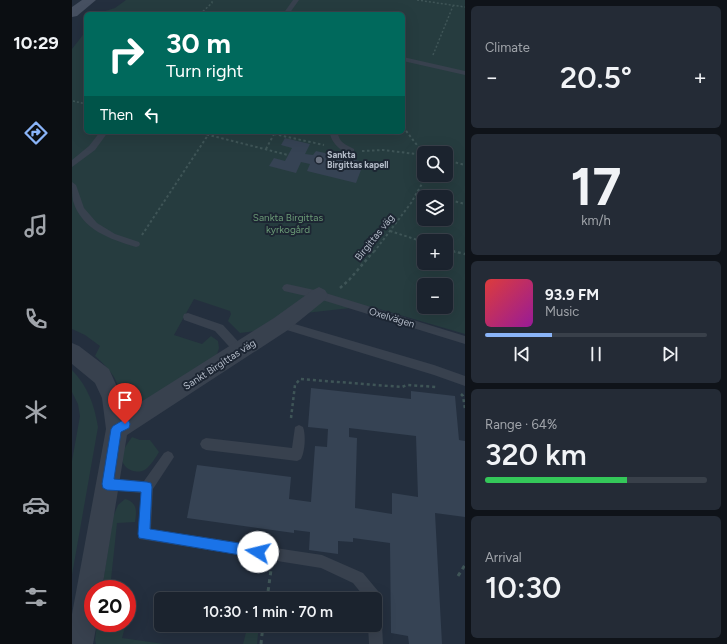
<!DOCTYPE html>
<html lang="en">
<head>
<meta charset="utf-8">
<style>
	:root { --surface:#1b232e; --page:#242b36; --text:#f1f3f6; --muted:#a0a4aa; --line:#39404a; --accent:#8ab4f8 }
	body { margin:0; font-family:Figtree,sans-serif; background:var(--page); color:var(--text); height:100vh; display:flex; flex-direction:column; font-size:15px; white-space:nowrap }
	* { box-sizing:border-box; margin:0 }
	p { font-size:13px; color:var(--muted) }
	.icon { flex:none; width:22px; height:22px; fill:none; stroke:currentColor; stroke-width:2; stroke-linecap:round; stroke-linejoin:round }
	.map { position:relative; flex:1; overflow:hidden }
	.panel { display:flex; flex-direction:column; gap:6px; padding:6px; background:#0f1319; width:262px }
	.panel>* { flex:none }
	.banner { position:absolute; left:12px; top:12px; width:321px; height:122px; border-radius:6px; box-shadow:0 4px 16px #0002,0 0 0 1px var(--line); background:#00695c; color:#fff; overflow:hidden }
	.controls { position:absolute; left:345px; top:146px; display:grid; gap:8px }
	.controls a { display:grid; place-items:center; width:36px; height:36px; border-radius:6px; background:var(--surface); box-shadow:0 4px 16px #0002,0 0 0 1px var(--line); font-size:20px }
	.speed { position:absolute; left:12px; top:580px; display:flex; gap:8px; font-size:20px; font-weight:700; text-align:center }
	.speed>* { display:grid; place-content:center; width:52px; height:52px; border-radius:50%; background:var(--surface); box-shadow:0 4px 16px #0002,0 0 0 1px var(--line); line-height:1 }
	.speed .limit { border:6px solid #d22; background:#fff; color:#111 }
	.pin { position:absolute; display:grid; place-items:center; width:34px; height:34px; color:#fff; margin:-41px -17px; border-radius:50% 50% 50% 0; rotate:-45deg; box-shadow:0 0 4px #0007 }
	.pin .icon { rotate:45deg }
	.me { position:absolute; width:44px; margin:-22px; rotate:279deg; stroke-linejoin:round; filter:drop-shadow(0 0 3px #0008) }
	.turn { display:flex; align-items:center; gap:14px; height:84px; padding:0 16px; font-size:18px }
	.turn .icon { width:52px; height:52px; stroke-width:2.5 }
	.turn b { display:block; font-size:28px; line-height:34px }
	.then { display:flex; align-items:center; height:38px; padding:0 16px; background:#0003; gap:8px; font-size:15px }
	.big { font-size:30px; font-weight:600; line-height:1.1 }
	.panel .widget { flex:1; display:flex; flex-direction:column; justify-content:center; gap:6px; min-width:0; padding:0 14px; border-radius:6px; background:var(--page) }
	.panel .dial { align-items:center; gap:0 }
	.dial b { font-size:52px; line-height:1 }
	.song { display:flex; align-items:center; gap:12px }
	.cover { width:48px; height:48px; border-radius:6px; background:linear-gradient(135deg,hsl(0 70% 55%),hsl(300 70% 35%)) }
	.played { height:4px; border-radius:2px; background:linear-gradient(90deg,var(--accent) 30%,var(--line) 30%) }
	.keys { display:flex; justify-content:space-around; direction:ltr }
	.heat { display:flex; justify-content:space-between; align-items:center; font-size:22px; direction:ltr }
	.charge { height:6px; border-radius:3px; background:linear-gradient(90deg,#34c759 64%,var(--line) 0) }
	.trip { position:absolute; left:82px; top:592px; width:228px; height:40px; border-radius:6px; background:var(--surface); box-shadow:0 4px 16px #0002,0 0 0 1px var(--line); font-weight:600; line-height:40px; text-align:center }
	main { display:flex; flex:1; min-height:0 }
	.tab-bar { display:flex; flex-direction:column; width:72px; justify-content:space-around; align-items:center; background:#0b0e12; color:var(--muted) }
	.tab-bar .icon { width:28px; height:28px }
	.tab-bar .on { color:var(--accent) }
	.tab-bar b { font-size:18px; color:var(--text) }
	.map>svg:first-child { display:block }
</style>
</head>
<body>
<main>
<nav class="tab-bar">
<b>10:29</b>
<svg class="icon on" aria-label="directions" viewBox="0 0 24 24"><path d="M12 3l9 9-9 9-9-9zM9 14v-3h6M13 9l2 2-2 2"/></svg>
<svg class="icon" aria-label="music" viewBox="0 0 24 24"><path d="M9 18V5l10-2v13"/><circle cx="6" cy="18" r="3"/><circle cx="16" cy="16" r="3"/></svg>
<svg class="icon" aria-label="phone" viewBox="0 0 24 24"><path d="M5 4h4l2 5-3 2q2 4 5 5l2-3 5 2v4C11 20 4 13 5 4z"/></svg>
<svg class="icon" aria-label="climate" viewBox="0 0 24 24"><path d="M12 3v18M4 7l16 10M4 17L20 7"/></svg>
<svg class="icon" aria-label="car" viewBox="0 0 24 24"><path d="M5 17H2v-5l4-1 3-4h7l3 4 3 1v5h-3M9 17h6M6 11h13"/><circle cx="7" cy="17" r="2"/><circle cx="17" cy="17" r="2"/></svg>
<svg class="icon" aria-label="filters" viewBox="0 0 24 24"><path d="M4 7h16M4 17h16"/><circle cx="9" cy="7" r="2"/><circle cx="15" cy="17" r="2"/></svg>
</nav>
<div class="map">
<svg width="393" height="644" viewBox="0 0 393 644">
	<rect width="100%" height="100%" fill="#242f3e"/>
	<g fill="#263c3f" fill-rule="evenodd">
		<path d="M54,0H393V334L297,306L206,316L184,331L168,333L156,321L159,314L158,311L122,299L102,335L130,344L139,336L146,341L147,348L144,357L63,407C49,402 49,390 42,377C37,369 30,362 23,356L28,346L13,335L0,329V49L14,31V132H331V14H28L30,12L43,8ZM352,153H374V175H352ZM352,197H374V219H352ZM352,241H374V263H352ZM352,285H374V307H352Z"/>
		<path d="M0,370C16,387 22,404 26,427L0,575V461L8,416L6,404L0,392Z"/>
		<path d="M60,437L68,440H78L87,452C84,457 79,465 74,469C65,476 48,468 50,456C51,449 56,443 60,437Z"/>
		<path d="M53,499C65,502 65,511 63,522L45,523L38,589H30L41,517L46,505Z"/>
		<polygon points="25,623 54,623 50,638 92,644 24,644 23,640"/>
		<polygon points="176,625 187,625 185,644 171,644"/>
	</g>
	<g fill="#364354" fill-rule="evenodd">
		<polygon points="213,138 238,144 233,154 241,155 244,151 292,162 284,183 235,171 238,164 229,162 224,173 197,166 202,158 213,161 220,148 209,145"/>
		<path d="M239,388L339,399V391L383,396L387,440L393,441V517L363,513L370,644H337L336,636L319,633L318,543L281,538V542L266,541V554L237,550L238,532L222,530V533L115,518L125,465L219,477L217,499L239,502L243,446L255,447L256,429L236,427ZM277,428L344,436L346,497L320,493V514L283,508L285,438L277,437Z"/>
	</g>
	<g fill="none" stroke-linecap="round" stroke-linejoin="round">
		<g stroke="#3f5557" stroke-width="1.5" stroke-dasharray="2 2" stroke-linecap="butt">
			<polyline points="345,0 393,7"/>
			<polyline points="128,14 140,3 140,0"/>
			<polyline points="361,55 381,6"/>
			<polyline points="1,101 14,104"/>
		</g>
		<g stroke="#3f5557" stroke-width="2" stroke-dasharray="2.5 2.5" stroke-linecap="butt">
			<polyline points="331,127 352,154"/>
			<polyline points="125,132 216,155"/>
			<polyline points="202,134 252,145"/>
			<polyline points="194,149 203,132"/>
			<polyline points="290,151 311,150 352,155"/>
			<polyline points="374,160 393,165"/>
			<polyline points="348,192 367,197"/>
			<polyline points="374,199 393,204"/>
			<polyline points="318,231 352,242"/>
			<polyline points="70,235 138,132"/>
			<polyline points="374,249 384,252"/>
			<polyline points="302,252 339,203 355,175"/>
		</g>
		<g stroke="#3f5557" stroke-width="2.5" stroke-dasharray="3 3" stroke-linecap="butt">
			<polyline points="380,251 393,254"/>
			<polyline points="268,288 277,280 302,251"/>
			<polyline points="389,394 391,396 393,409"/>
			<polyline points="219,418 223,385 228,379 330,387 335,385 364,387"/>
		</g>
		<g stroke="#3f5557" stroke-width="3" stroke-dasharray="4 4" stroke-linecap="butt">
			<polyline points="386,576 393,565"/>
			<polyline points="195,599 199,570"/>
			<polyline points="189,644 191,625"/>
		</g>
		<g fill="#38414e" fill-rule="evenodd">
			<polygon points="221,0 227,0 217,14 211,14"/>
			<polygon points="331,57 393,71 393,75 331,61"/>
			<polygon points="28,132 36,132 23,150 0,167 0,160 17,146"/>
			<path d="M258,132H266C266,142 274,145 282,149V153C271,155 258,142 258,132Z"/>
			<path d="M0,182L4,185L12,208L25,223L43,234L67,242L68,244L67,246L64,247C38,239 10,230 1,201C0,195 0,188 0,182Z"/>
			<polygon points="215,284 247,291 393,336 393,344 247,299 212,291 210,288 212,285"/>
			<polygon points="116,313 151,325 172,348 173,351 172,354 168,356 164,354 143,331 112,320 111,317 112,314"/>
			<polygon points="209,320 362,365 393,376 393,386 362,375 205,327 204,324 205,321"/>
			<path d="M227,425L231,427C234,435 233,451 229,459L225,461L134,450L130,448L128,444L130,440L134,438L220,448L223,427Z"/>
			<polygon points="96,451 100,453 102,457 81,489 79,529 250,555 291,573 306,591 308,599 306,604 303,605 303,599 294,599 281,583 249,568 67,539 66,534 69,493 35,490 31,488 29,484 31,480 35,478 72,481 92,453"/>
			<polygon points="303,618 308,620 310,625 311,644 297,644 296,625 303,625"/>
		</g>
		<polygon fill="#38414e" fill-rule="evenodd" points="247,287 253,290 256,295 253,300 216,330 55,435 30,589 21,589 21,623 25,623 21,644 0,644 0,614 34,429 30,398 23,383 0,364 0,343 7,346 37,369 50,398 53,412 202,318 241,290"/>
		<polygon fill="#465061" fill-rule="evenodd" points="10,0 24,0 5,16 0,17 0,7"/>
	</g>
	<polygon fill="#1a73e8" stroke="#114b97" points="53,419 57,421 58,424 57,428 49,432 42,479 75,482 79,483 80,487 78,529 186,546 190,547 192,552 190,556 186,558 67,538 66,534 69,492 35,490 31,488 30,484 39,429 41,426"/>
	<circle fill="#6b7280" stroke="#1d2633" stroke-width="1.5" cx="247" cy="160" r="4"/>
	<g text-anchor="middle" stroke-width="4" stroke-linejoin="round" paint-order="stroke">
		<g font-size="9" font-weight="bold" fill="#b4bcc9" stroke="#1d2633" text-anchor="start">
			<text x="255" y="158">Sankta<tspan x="255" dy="10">Birgittas kapell</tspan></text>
		</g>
		<g font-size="10" fill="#6b9a76" stroke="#1d2633">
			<text x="216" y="221">Sankta Birgittas<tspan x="216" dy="12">kyrkogård</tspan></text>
		</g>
		<g font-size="10" fill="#b4bcc9" stroke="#1d2633">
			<text transform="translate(302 237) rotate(-51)" y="4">Birgittas väg</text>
			<text transform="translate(320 317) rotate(17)" y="4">Oxelvägen</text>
			<text transform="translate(147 364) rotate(-33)" y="4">Sankt Birgittas väg</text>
		</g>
	</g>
</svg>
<div class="controls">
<a><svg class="icon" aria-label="search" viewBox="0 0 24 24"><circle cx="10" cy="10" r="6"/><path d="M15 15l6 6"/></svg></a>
<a><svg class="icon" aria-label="layers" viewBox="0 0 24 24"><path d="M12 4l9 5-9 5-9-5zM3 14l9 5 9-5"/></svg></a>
<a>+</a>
<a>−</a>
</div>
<div class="speed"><div class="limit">20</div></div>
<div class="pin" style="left:53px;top:424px;background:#d93025"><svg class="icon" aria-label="arrive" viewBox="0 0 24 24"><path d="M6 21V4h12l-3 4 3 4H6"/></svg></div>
<svg class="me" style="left:186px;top:552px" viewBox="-20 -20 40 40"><circle r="19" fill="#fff"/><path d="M0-13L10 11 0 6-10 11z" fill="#1a73e8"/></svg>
<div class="trip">10:30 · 1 min · 70 m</div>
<div class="banner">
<div class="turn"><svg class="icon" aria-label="right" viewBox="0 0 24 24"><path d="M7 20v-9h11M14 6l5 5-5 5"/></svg><div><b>30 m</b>Turn right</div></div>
<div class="then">Then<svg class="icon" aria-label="left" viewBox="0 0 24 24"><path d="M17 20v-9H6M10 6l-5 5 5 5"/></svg></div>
</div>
</div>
<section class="panel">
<div class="widget"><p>Climate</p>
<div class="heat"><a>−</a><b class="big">20.5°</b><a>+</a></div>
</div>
<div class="widget dial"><b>17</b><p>km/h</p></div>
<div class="widget">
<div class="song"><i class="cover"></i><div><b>93.9 FM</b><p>Music</p></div></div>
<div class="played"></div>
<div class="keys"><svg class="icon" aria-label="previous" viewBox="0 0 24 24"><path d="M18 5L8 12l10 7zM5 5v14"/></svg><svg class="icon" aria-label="pause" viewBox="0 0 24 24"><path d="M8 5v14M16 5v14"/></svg><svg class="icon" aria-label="next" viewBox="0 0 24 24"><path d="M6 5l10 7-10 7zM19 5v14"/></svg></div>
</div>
<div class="widget"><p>Range · 64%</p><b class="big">320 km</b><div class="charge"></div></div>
<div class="widget"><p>Arrival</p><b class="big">10:30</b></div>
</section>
</main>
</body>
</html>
